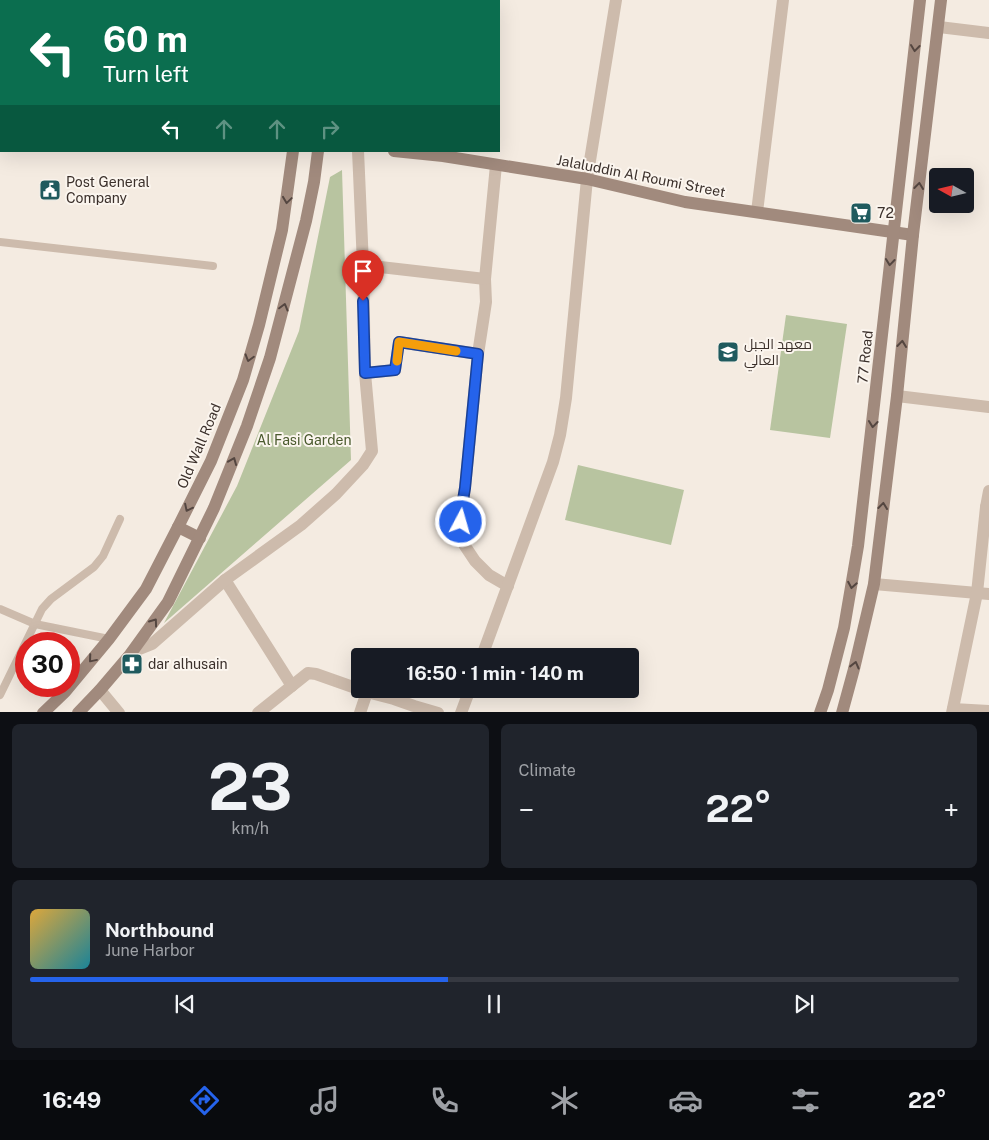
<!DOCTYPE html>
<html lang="en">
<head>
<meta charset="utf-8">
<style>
	:root { --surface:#171b24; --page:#20242c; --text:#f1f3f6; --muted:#9ea1a6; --line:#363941; --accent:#2563eb }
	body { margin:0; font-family:"Public Sans",Cairo,sans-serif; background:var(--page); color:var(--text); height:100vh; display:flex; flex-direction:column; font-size:19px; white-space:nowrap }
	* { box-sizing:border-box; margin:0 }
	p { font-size:16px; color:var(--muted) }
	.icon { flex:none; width:28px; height:28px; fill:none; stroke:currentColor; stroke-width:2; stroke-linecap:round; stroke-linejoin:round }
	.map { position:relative; height:712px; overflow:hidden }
	.panel { display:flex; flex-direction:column; gap:12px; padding:12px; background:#0d0f14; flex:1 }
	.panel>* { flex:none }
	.banner { position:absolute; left:0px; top:0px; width:500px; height:152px; box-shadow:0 5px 20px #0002; background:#0b6e4f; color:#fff; overflow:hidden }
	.needle { width:32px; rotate:278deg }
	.fabs { position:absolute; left:929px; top:168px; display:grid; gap:10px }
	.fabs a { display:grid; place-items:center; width:45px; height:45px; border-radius:5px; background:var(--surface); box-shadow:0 5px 20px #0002; font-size:25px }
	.speed { position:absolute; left:15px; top:632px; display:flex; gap:10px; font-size:25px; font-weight:700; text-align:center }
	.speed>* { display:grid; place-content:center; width:65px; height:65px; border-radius:50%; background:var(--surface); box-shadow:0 5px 20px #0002; line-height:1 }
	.speed .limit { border:8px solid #d22; background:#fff; color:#111 }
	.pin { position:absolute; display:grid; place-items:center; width:42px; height:42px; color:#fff; margin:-51px -21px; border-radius:50% 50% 50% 0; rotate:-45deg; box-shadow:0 0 5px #0007 }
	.pin .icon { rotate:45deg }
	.me { position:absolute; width:55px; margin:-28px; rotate:6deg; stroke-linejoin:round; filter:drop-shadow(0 0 4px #0008) }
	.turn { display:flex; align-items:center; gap:18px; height:105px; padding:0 20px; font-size:22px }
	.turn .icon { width:65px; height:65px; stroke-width:2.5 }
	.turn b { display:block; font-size:35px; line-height:42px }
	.lanes { display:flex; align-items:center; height:48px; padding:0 20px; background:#0003; justify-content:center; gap:25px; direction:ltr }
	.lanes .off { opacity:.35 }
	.big { font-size:38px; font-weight:700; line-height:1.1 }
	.panel .widget { flex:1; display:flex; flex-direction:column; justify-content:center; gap:8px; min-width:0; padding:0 18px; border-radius:8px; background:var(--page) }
	.panel .dial { align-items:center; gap:0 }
	.dial b { font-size:65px; line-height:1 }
	.song { display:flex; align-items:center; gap:15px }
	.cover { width:60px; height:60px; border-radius:8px; background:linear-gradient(135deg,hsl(40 70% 55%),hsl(190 70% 35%)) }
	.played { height:5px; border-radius:2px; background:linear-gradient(90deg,var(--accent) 45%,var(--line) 45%) }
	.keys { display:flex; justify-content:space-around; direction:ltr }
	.heat { display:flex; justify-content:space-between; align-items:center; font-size:28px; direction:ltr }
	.panel .tiles { flex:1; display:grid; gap:12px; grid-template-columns:1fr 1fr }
	.widget:last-child { grid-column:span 2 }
	.trip { position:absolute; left:351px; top:648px; width:288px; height:50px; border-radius:5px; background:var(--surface); box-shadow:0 5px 20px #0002; font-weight:700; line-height:50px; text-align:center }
	.tab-bar { display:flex; height:80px; justify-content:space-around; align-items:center; background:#090b0e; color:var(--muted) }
	.tab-bar .icon { width:35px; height:35px }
	.tab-bar .selected { color:var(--accent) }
	.tab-bar b { font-size:22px; color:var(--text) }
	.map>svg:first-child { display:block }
</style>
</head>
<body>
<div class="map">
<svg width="989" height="713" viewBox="0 0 989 713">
	<rect width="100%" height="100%" fill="#f4ebe1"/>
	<g fill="#b8c4a0">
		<polygon points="342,170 351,460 164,623 237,486 299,331 330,177"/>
		<polygon points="786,315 847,324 830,438 770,430"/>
		<polygon points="578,465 684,490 671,545 565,520"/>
	</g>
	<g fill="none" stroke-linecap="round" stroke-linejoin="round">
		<g stroke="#cdbbac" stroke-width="8">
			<polyline points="0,242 213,266"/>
			<polyline points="0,609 35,624 109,639"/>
			<polyline points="0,695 42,609 51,599 94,567 103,556 120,519"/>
		</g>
		<g stroke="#cdbbac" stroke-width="12">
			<polyline points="461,1 461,0"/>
			<polyline points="939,27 989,33"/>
			<polyline points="496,165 485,279 486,302 478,354 465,488 461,512 461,532 465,546 475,561 489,575 508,586"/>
			<polyline points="757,212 783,0"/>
			<polyline points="363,265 485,279"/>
			<polyline points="365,373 395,370 399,342 478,354"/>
			<polyline points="897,396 989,407"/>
			<polyline points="989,491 986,507 989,507"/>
			<polyline points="225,580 292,686"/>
			<polyline points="874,584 989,594"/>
			<polyline points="132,652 152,644 225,580 301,525 336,494 363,465 372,451 365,373 363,265 359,173 358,151"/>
			<polyline points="482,656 553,462 560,435 566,398 587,179 616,0"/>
			<polyline points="100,690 119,713"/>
			<polyline points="953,709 989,711"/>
			<polyline points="258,713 308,673 316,674 367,692 394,699 414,706 438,713"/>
			<polyline points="360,713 367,692"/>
			<polyline points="461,713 470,689"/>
			<polyline points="952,713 977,593 986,507"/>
		</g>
		<g stroke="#a18a7d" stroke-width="12">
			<polyline points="301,1 301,0"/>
			<polyline points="327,1 327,0"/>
			<polyline points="0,108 1,108"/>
			<polyline points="394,151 443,156 587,179 685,202 913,235"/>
			<polyline points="178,527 200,538"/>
			<polyline points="43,713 65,692 109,639 146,589 178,527 211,461 243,380 259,325 282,230 293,151"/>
			<polyline points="78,713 100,690 129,656 168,602 214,508 247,426 270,358 306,221 314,182 318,151"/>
			<polyline points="820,713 828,690 844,628 858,546 920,0"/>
			<polyline points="842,713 854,669 874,584 897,396 913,235 941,0"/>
		</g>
	</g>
	<defs><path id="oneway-chevron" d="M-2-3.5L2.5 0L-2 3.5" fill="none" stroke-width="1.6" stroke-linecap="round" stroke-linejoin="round" transform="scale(1.25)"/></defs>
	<g stroke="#544640">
		<use href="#oneway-chevron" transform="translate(915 48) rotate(97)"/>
		<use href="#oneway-chevron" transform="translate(919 186) rotate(-83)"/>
		<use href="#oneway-chevron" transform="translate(287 200) rotate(98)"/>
		<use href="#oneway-chevron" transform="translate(890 262) rotate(96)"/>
		<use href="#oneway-chevron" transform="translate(284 307) rotate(-75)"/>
		<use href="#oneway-chevron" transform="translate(902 344) rotate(-84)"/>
		<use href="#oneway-chevron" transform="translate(249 358) rotate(106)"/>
		<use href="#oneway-chevron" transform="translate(873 424) rotate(96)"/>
		<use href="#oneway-chevron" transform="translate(233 461) rotate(-68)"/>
		<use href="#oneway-chevron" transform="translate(883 506) rotate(-83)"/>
		<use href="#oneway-chevron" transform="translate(188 508) rotate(116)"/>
		<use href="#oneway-chevron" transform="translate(852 585) rotate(100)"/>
		<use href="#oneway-chevron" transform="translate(154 622) rotate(-54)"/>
		<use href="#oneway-chevron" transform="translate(92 659) rotate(130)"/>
		<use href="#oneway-chevron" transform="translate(855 665) rotate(-76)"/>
	</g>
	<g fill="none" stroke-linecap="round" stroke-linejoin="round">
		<g stroke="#184099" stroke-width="12">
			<polyline id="route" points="363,301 365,373 395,370 399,342 478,354 465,488 461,512 461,522"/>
		</g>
		<use href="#route" stroke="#2563eb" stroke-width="9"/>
		<polyline stroke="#f59e0b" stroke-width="9" points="397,361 399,342 456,351"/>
	</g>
	<defs>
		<g id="civic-square" transform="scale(1.125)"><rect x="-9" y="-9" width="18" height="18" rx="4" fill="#1f5a5e" stroke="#fbf5ee"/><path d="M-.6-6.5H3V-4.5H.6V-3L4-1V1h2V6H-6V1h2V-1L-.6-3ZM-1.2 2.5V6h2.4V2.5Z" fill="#fff"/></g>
		<g id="supermarket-square" transform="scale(1.125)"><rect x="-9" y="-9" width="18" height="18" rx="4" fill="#1f5a5e" stroke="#fbf5ee"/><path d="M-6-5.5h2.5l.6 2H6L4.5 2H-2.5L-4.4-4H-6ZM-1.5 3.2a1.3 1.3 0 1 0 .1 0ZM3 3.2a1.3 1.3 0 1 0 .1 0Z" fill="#fff"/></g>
		<g id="university-square" transform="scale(1.125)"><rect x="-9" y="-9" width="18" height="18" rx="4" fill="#1f5a5e" stroke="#fbf5ee"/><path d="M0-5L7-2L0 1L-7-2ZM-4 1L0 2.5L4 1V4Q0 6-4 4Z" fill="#fff"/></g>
		<g id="pharmacy-square" transform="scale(1.125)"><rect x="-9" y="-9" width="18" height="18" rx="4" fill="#1f5a5e" stroke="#fbf5ee"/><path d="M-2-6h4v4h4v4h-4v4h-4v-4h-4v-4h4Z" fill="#fff"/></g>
	</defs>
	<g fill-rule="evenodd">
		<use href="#civic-square" x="50" y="190"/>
		<use href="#supermarket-square" x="861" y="213"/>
		<use href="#university-square" x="728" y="352"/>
		<use href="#pharmacy-square" x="132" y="664"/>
	</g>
	<g text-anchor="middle" stroke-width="4" stroke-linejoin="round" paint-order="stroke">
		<g font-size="14" fill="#3b302b" stroke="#fbf5ee">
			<text transform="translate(641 176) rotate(11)" y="5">Jalaluddin Al Roumi Street</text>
			<text transform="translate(865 357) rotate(-84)" y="5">77 Road</text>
			<text transform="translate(199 446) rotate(-67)" y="5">Old Wall Road</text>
		</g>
		<g font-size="14" fill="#3b302b" stroke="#fbf5ee" text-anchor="start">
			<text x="66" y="187">Post General<tspan x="66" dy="16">Company</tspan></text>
			<text x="877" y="218">72</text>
			<text x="744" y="349">معهد الجبل<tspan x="744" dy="16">العالي</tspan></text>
			<text x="148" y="669">dar alhusain</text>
		</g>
		<g font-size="14" fill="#4a5a2e" stroke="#fbf5ee">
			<text x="304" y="445">Al Fasi Garden</text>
		</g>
	</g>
</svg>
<div class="fabs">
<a><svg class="needle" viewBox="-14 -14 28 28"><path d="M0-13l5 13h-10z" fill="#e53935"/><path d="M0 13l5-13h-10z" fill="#9ea1a6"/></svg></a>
</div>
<div class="speed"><div class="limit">30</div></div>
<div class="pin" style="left:363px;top:301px;background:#d93025"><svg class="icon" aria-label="arrive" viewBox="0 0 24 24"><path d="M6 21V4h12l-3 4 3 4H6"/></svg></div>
<svg class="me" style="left:461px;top:522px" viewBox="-20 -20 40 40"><circle r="17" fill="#2563eb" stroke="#fff" stroke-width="3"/><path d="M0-11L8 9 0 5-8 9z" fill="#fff"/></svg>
<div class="trip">16:50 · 1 min · 140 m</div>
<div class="banner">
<div class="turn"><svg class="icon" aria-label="left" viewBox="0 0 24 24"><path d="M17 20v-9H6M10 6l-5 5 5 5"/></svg><div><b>60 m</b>Turn left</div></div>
<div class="lanes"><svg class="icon" aria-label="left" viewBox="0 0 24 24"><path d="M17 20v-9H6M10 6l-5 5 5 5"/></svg><svg class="icon off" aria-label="ahead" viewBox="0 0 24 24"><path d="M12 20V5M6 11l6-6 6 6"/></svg><svg class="icon off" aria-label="ahead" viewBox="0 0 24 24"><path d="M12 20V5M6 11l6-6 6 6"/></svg><svg class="icon off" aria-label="right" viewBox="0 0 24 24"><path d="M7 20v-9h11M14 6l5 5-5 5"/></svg></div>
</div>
</div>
<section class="panel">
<div class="tiles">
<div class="widget dial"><b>23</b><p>km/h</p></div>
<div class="widget"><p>Climate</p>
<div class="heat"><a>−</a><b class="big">22°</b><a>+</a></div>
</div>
<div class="widget">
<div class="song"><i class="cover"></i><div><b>Northbound</b><p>June Harbor</p></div></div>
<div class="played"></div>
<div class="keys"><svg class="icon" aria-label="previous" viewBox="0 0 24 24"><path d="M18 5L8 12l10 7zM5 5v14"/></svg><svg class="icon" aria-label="pause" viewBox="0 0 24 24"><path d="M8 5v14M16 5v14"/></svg><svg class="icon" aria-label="next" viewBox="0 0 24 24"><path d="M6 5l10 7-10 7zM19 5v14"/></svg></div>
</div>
</div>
</section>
<nav class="tab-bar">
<b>16:49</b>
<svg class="icon selected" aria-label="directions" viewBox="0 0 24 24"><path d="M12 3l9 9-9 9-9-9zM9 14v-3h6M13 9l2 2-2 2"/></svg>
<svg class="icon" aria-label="music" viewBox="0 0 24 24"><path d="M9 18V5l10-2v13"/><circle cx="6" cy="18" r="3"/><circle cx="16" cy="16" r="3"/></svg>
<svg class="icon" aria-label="phone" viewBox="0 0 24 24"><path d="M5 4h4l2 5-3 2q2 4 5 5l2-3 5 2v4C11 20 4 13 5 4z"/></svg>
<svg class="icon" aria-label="climate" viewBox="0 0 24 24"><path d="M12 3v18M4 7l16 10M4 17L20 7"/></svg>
<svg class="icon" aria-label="car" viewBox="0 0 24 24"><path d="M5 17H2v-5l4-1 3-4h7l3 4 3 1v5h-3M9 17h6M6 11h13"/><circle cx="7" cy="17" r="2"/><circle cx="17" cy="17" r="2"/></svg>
<svg class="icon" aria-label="filters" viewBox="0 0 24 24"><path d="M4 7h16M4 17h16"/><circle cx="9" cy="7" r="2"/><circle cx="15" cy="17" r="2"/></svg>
<b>22°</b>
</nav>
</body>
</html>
